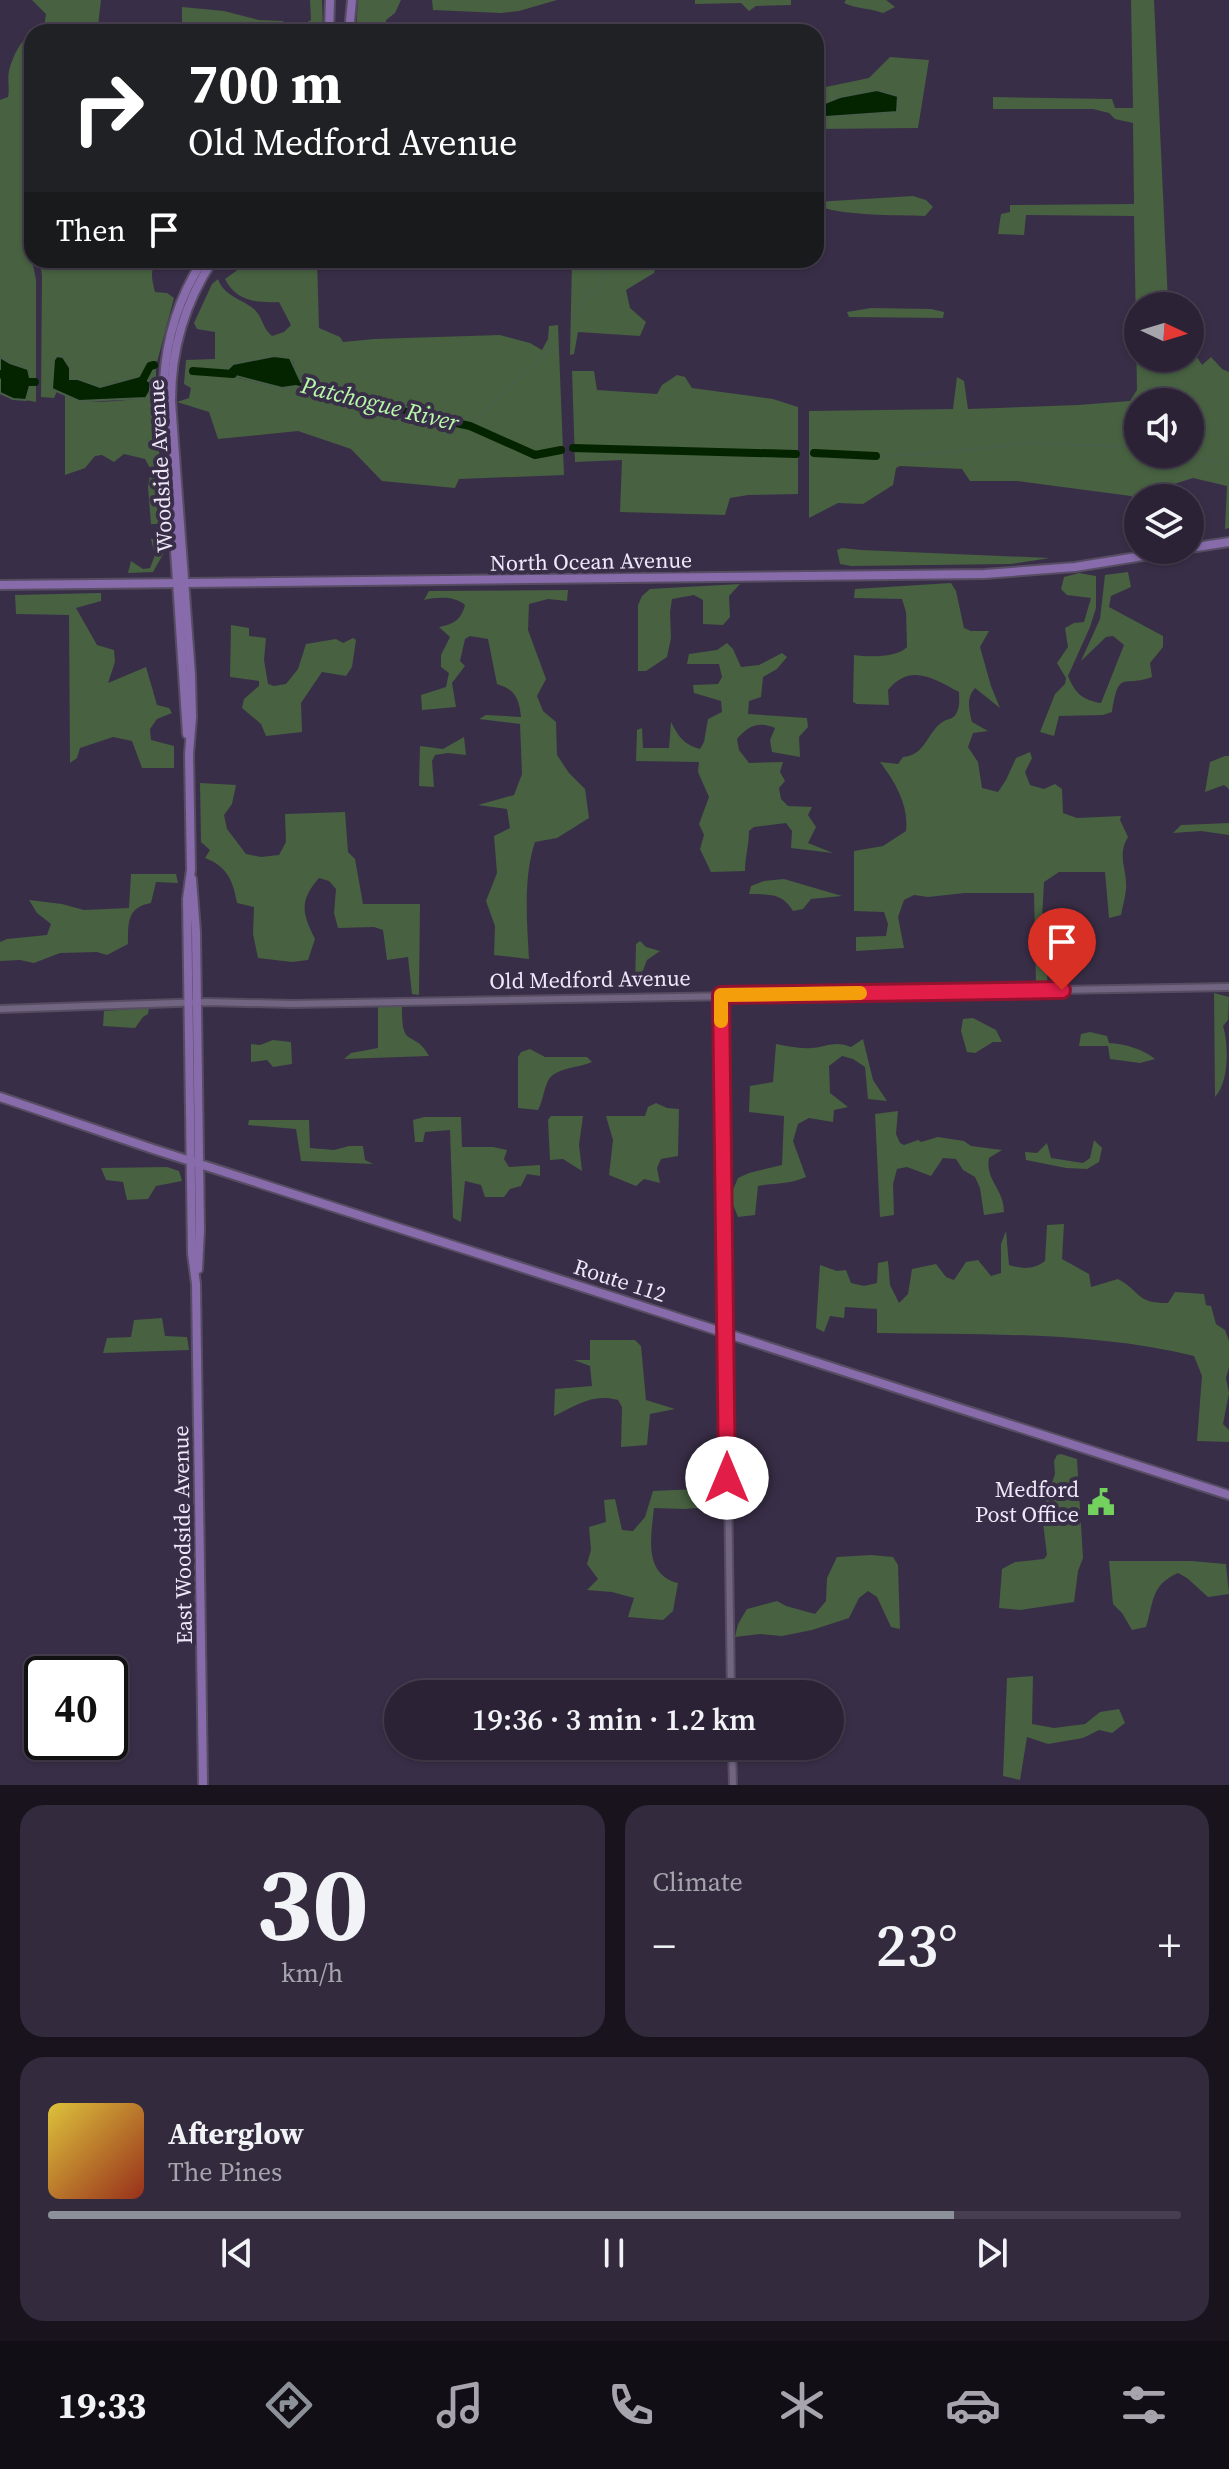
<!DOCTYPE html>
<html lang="en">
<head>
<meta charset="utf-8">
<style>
	:root { --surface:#2b2235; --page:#332a3d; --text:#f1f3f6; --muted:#a6a4ad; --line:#473f50; --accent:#8c9099 }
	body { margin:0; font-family:"Source Serif 4",serif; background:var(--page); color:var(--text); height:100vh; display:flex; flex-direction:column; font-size:30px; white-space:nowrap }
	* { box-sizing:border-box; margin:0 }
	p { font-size:26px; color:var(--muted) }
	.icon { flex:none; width:44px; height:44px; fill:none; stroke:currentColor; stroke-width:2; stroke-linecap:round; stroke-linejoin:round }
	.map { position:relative; height:1785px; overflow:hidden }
	.details { display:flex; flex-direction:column; gap:20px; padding:20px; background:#18131d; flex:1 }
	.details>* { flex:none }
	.hud { position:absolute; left:24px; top:24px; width:800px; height:244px; border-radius:24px; box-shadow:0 2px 6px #0004,0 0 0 2px var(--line); background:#202124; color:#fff; overflow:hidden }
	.needle { width:52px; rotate:94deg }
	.fabs { position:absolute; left:1124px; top:292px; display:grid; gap:16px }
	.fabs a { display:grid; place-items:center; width:80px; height:80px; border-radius:50%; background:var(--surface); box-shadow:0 2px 6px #0004,0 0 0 2px var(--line); font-size:40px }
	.speed { position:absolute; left:24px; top:1656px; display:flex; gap:16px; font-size:40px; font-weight:700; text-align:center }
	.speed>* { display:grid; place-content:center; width:104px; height:104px; border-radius:50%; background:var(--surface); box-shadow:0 2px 6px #0004,0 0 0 2px var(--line); line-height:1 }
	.speed .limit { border:4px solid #111; border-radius:12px; background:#fff; color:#111 }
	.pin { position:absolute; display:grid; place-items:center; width:68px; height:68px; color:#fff; margin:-82px -34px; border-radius:50% 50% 50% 0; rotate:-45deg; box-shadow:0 0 8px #0007 }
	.pin .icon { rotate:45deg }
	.me { position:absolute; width:88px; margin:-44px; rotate:0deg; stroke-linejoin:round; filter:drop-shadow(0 0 6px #0008) }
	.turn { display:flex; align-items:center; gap:28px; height:168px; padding:0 32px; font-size:36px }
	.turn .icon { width:104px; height:104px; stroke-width:2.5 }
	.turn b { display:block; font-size:56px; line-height:68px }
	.then { display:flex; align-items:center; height:76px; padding:0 32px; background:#0003; gap:16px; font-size:30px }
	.big { font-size:60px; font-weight:600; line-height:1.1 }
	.details .tile { flex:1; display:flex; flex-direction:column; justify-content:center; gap:12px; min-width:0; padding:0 28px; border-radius:24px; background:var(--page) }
	.details .dial { align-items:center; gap:0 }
	.dial b { font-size:104px; line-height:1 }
	.song { display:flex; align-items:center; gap:24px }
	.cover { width:96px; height:96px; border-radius:12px; background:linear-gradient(135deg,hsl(50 70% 55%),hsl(10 70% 35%)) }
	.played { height:8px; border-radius:4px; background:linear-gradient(90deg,var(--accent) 80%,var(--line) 80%) }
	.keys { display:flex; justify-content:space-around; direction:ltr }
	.heat { display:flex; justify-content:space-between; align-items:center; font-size:44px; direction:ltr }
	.details .tiles { flex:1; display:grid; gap:20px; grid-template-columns:1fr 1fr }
	.tile:last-child { grid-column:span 2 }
	.trip { position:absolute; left:384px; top:1680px; width:460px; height:80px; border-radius:40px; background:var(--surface); box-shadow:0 2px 6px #0004,0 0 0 2px var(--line); font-weight:600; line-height:80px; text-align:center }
	.tabs { display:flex; height:128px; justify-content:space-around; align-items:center; background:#110e15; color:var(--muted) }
	.tabs .icon { width:56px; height:56px }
	.tabs .on { color:var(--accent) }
	.tabs b { font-size:36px; color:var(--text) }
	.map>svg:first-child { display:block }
</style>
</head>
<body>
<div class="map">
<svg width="1229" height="1785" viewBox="0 0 1229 1785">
	<rect width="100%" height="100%" fill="#392e47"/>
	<g fill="#476141" fill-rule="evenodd">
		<polygon points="32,0 101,0 98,26 89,30 80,28 71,32 35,32 44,27 46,14"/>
		<polygon points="310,0 322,0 323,32 182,32 182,7 224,11 259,20 283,21 288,26 301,26 311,20"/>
		<polygon points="358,0 401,0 395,13 386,20 386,32 356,32"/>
		<polygon points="432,0 557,0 519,11 501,13 433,10"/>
		<polygon points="695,0 791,0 791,5 756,6 749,11 741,3 695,4"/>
		<path d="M846,0H886L895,7L883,13C870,8 857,9 844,3Z"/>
		<path d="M1131,0H1154L1168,302V306H1138V358H1167L1168,367L1195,354L1202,365L1211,357L1222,369L1229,372V528L1225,529L1227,486L1193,478L1171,485L1165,498H1138V504L1131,496L1017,481H970L962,469L900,466L896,468L893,485L863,504L838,503L809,518V411L953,409L957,377L964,381L968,409L1078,405L1130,401L1137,390L1134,216L1026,215L1024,235L998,234L1001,214L1010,212V205L1134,204L1133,123L1115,119L1109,113L1093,109H993V97L1112,99L1115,108H1133ZM1138,402H1190V454H1138Z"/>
		<path d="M32,33V219L29,222L32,260L36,280V402L26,400L31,382L28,369L10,363L0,357V100L8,97C10,88 7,80 9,71C12,58 21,39 32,33Z"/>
		<path d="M890,57L929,60L918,128L816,129V89L869,78ZM877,90L896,112L826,117L822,114L825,103L840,97Z"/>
		<path d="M913,196L926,200L933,207L925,216C899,215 838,216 816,205V202Z"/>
		<path d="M40,260H158C149,270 152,280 155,292L167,293L174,298L156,366V433L158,436L166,549L153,572L128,573L131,561L143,569L150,568L155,555L151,539H156L157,524H151L148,487L151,470L145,459L124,454L114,462L102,455L95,456L85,468L65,475V394C87,407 122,400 146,398L150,391L117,381L100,387L78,379L52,388L57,391L54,398L41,397L42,276Z"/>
		<path d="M248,260H317L319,328L340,337L343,342L374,339L500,335L530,343L542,350L548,339L549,326L558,325L564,475L459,479L455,488L382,481L351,449L298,431L218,439L209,412L177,402L189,398L191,388L184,384L186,360L215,359V332L197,329L194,323L212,284L218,279C224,296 240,298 254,309C263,317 262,328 272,336L284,332L291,325L279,302C256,303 236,301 225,279L243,266ZM274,356L293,361L300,382L327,395L296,386L282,388L238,378L233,364Z"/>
		<polygon points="572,260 658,260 654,273 626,290 630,308 646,322 640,336 578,332 574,354 570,355"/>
		<polygon points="871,308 931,309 944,312 943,318 849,317 847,312"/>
		<polygon points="572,371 594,371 597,390 657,394 662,385 677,375 685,377 692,388 773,399 798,407 798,494 748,495 730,498 725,515 620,512 622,460 575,462"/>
		<polygon points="842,548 861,550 1050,558 1011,564 851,566 840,564 837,550"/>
		<path d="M1128,572L1131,587L1111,596L1109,607L1163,636V647L1150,663L1152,677C1123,688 1119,668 1112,712L1103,715L1059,716L1054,736L1040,732L1055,694L1065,684L1066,678L1057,663L1068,647L1065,628L1074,623L1084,622L1091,598L1067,595L1061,589L1064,577L1079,573L1096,576V608L1090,627L1068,676C1075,693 1082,700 1101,703L1124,645L1113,636L1106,637L1081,661L1100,619L1105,575Z"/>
		<path d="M951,583L956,591L964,628L971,631H989L980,647L991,686L1000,708L975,688C966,698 969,710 972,722L988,731L973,733L968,747L978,762L982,788L998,792L1006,780L1016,758L1030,752L1032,758L1025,772L1030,785L1044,789L1055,784L1062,789L1063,813L1077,818L1121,816L1120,820L1128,837C1118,854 1125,865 1126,882C1127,892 1123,905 1121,915L1109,918L1105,872H1059L1044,882L1042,920L1048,987L1036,984L1034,893H965L928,897L914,895L904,900L898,917L904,948L856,951V937L886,936L888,924L884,912L854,911V851L883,846L906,831C909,806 896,783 880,762L898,764L903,757C925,755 926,735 941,723C947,718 954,720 957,712C960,706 959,698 959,692C933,678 910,663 888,690L889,705L857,704L853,702L854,655C868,657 897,658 907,647L906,612L902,599L854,598L855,589Z"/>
		<polygon points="740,584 729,596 730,617 723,625 703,624 703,600 694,595 672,599 670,612 671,638 667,657 646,671 638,671 638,605 642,596 650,589"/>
		<path d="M568,590L567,601L548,599L529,604L528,630L546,679L537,696L543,711L556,722L557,755L569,773L585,789L589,818L557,838L535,842C523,878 527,922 529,959L494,955L495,926L486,901L497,873L494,836L510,828L507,809L478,805L514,795L522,774L520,724L479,719L486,715L521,717C519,699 516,690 497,684L488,639L470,636L465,639L460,661L465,666L452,683L456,707L422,710L421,695L446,687L449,673L441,667V655L450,637L439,627C454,624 461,620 465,605C454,596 438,597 424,600L429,591Z"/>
		<polygon points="101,593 101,601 76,608 97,645 114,650 115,662 108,683 146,667 157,705 169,708 172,713 157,719 150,729 151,740 174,746 174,768 142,768 132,741 113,737 80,748 77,758 70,763 69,615 16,614 15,595"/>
		<polygon points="231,625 249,628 249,636 266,638 264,660 268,684 274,686 286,684 298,669 306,644 336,639 343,643 353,638 356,640 352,667 346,676 322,672 301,703 302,732 266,736 261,724 242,708 244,699 259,686 259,681 230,677"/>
		<path d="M727,643L733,649L741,667L759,665L782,653L787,657L777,669L763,677L761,697L749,701L748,714L807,718L808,727L799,737L800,757L772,752L770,740L775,728C758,721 748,726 737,739L739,750L749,763L783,762L780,772L785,781L779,788L781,799L788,806L812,807L808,815L816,827L808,843L833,853L791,848L792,831L786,823L754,827L749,831C749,845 745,857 745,871L711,872L700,849L704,835L699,824L709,797L698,772L699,762L636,761L637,730L642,728L643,748H669L671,722C678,736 684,745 700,749L704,742L708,719L722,712L721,701L694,693L693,685L718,684L722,677L719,664H687L689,654L717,650Z"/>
		<polygon points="464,737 466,755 448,753 435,755 432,761 434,787 419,786 420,746 443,749"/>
		<polygon points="1225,756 1229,756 1229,789 1224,785 1205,792 1210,762"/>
		<path d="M200,783L236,785L232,804L224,815L227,829L246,854L261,857L279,855L286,842L285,814L345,812L348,852L355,859L363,904H420L419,995L412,994L408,957L387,960L383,930L374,927L338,928L334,913L336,889L329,881L319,878C299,901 302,913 315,939L308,960L292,962L258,958L253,934L254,907L237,903C233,881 228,867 205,858L210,850L201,842Z"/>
		<polygon points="1229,823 1229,835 1201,831 1173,833 1181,825"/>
		<path d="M131,874H176L178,883L156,882L151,903C127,907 128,923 128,944L107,955L97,952L60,953L34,963L20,960L0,961V942L7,939L47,935L51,924L37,913L29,900L62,904L84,910L129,908Z"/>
		<path d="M784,879L842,896L811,899L803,909L793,911C782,892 769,895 749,894L751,886L764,881Z"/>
		<polygon points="640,941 646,947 660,951 647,960 635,991 636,944"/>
		<path d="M1214,993L1229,997L1228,1020L1223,1026C1229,1046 1229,1082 1215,1097Z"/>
		<path d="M378,1004H402C401,1053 413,1027 429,1056L344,1059L351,1053L378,1048Z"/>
		<polygon points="149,1008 148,1014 143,1017 135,1028 103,1026 104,1011"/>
		<polygon points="973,1018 996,1030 1002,1042 993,1042 975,1053 967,1052 961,1031 963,1019"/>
		<path d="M1090,1032L1107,1036L1109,1043C1125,1044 1143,1049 1155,1059L1140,1063L1110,1059L1108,1046H1079L1081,1034Z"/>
		<path d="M863,1039L873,1080L887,1101L868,1099L865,1067L853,1059L842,1056L829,1066L830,1093L848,1107L834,1110L833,1122L809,1118L798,1124L793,1141L806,1177C791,1184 775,1183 758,1186L755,1215L738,1217L730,1197L738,1178L749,1173L782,1165L784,1116L749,1112L750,1086L773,1082L776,1044C787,1046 800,1049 811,1048C826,1047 836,1040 851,1047Z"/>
		<polygon points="273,1040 291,1042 292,1064 273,1067 267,1060 251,1062 251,1044 260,1045"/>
		<path d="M530,1049L545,1057H587L592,1062C579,1068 558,1067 549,1079C544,1087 543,1101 538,1110L518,1108V1057L521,1052Z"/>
		<polygon points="656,1103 667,1108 679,1109 678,1156 661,1159 657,1168 660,1183 644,1179 636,1186 609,1175 613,1140 606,1116 645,1116 648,1107"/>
		<path d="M898,1111L896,1134L900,1143L904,1145L918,1140L921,1142L938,1137L964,1141L971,1146L1002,1150L989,1158C985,1180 1004,1189 1004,1212L984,1215L980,1188L975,1177L963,1170L956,1159L943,1158L931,1176L907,1167L897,1169L893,1184L894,1215L880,1217L875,1114Z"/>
		<polygon points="551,1116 583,1116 579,1145 582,1171 563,1159 550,1160 548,1120"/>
		<polygon points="424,1117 461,1117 462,1147 493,1147 507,1150 504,1159 509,1167 540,1165 540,1176 527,1174 521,1186 510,1189 504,1197 485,1197 481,1185 465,1181 461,1222 453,1218 450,1130 425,1132 423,1142 415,1142 413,1120"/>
		<polygon points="249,1120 309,1120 310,1148 334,1150 349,1146 363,1146 365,1160 373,1164 301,1161 296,1129 248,1125"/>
		<polygon points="1094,1140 1102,1148 1099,1162 1087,1169 1066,1168 1026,1160 1025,1152 1037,1153 1047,1143 1051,1158 1083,1163 1090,1158"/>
		<polygon points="167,1167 179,1171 182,1181 156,1186 148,1199 127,1200 123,1182 106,1180 101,1168"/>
		<path d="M1064,1224L1062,1259L1089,1274L1091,1287L1118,1279C1143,1293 1135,1303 1168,1303L1175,1292L1204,1294L1206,1305L1211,1306L1216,1324L1225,1330L1229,1341V1367L1226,1378L1229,1393L1223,1424L1229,1430V1442L1197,1441L1202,1376L1194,1356C1090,1331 984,1335 877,1333V1309L845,1307L844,1318L830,1316L824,1332L816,1328L820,1265L837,1271L846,1270L851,1283L864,1286L877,1283L878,1263L888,1261L890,1285L899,1303L908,1294L912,1269L936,1264L946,1277L954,1280L966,1262L978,1260L991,1276L1001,1273V1244L1006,1231L1009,1265C1022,1269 1033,1270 1045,1261L1047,1225Z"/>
		<polygon points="162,1318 165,1336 187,1337 189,1350 103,1353 107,1338 131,1337 134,1320"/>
		<path d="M590,1340H635L641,1346L646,1400L675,1409L650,1414L647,1445L621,1447L622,1407L618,1400C593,1393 577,1405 554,1416L555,1389L592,1386L590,1366L574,1360H590Z"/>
		<polygon points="1061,1454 1077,1459 1083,1558 1078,1571 1074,1602 1020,1610 999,1608 1002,1569 1015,1562 1044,1559 1047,1555 1043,1523 1045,1502 1055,1474 1054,1461 1057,1455"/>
		<path d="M720,1488L723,1506L684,1509L654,1508C651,1536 643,1574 678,1583L673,1611L663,1620L628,1617L634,1598L612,1592L587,1590L598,1579L587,1564L591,1550L589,1527L606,1522L604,1500L615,1499L622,1530L633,1531L645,1517L653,1491Z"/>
		<polygon points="871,1555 893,1557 898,1565 900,1629 891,1627 877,1597 868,1591 859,1598 849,1618 812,1630 782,1636 760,1634 735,1637 738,1624 747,1609 777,1601 786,1606 815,1614 826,1601 827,1578 837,1557"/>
		<path d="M1109,1561H1191L1226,1564L1229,1594L1208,1597L1187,1578L1178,1573C1151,1585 1154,1601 1146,1627L1132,1630L1122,1613L1113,1604Z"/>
		<polygon points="1033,1676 1032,1724 1054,1728 1085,1724 1100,1712 1119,1709 1125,1723 1112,1733 1099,1730 1083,1738 1048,1744 1027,1737 1020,1780 1003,1776 1007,1678"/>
	</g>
	<g fill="#042400" stroke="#4a5f4a" stroke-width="2">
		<polygon points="877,90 898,96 897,112 826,117 821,114 825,103 840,97"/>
		<polygon points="57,356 63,357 70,368 70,379 78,379 100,387 140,376 150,382 150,391 146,398 79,401 52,389 54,360"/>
		<polygon points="274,356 290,358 301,382 334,397 296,386 282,388 224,373 233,364"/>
		<polygon points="0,357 10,363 28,369 31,382 26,400 13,399 0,393"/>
	</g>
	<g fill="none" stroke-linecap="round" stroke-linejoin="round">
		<g stroke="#4a5f4a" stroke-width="2">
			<polyline points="573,318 580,305 598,286 611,260"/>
			<polyline points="470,426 553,346"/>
			<polyline points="1182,454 1229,464"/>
			<polyline points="876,456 929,454 1029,443 1138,447"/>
		</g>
		<g stroke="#042400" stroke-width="8">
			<polyline points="193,371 233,374"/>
			<polyline points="0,374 22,382 35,382"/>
			<polyline points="140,385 150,366 154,365"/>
			<polyline points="324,394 470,426 535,455 561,450"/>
			<polyline points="573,448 796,454"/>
			<polyline points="814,453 876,456"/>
		</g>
		<g stroke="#564d62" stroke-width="10">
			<g id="minor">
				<polyline points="721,995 731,1694"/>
				<polyline points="0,1009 206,1002 292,1004 1229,987"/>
				<polyline points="732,1746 733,1785"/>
			</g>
		</g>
		<g stroke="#564d62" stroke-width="12">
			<g id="major">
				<polyline points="329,32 330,0"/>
				<polyline points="349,32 352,0"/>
				<polyline points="1190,548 1229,542"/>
				<polyline points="0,585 985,574 1075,567 1180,550"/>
				<path d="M187,734L164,382C166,338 179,297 203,260"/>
				<polyline points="192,879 196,932 200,1230 198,1269"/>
				<polyline points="0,1097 153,1149 1229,1495"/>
				<path d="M203,1785L196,1284L192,1254L187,899L191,870L189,754L192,717L191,675L171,401C171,350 185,302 213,260"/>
			</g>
		</g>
		<use href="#minor" stroke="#716582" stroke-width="6"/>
		<use href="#major" stroke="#876baa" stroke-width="8"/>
	</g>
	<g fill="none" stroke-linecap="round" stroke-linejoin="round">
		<g stroke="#92132f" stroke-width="20">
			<polyline id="route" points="727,1478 721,995 1062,990"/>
		</g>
		<use href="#route" stroke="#e11d48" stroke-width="14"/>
		<polyline stroke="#f59e0b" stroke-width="14" points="721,1021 721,995 860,993"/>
	</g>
	<defs>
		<g id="civic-bare" transform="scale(2.16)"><path d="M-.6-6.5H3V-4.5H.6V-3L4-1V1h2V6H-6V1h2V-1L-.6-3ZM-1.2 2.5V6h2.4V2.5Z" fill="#73d25d" stroke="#392e47" stroke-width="2.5" paint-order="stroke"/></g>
	</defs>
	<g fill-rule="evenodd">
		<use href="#civic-bare" x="1101" y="1502"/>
	</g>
	<g text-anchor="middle" stroke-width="8" stroke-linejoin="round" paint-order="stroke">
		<g font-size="22" fill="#eee8f8" stroke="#392e47">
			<text transform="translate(160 466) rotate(-93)" y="8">Woodside Avenue</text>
			<text transform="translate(591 561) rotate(-1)" y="8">North Ocean Avenue</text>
			<text transform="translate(590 979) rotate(-1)" y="8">Old Medford Avenue</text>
			<text transform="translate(620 1280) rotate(18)" y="8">Route 112</text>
			<text transform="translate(182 1535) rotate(-91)" y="8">East Woodside Avenue</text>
		</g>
		<g font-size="22" fill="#eee8f8" stroke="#392e47" text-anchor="end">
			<text x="1079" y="1497">Medford<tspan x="1079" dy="25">Post Office</tspan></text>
		</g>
		<g font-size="24" font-style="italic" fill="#b8f9a9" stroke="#392e47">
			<text transform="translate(380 404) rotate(14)" y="8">Patchogue River</text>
		</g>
	</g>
</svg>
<div class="fabs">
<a><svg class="needle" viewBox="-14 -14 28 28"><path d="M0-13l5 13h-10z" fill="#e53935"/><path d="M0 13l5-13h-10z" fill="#a6a4ad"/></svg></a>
<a><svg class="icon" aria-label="sound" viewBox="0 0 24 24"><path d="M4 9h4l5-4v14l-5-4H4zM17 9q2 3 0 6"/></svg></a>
<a><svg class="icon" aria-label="layers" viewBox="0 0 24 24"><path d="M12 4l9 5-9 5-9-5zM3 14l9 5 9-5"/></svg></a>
</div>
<div class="speed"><div class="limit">40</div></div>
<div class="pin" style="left:1062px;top:990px;background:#d93025"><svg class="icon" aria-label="arrive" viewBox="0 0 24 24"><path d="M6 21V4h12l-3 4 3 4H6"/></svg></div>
<svg class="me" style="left:727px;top:1478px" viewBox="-20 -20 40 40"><circle r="19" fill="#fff"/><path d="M0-13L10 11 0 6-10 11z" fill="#e11d48"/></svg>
<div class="trip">19:36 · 3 min · 1.2 km</div>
<div class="hud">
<div class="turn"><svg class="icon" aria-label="right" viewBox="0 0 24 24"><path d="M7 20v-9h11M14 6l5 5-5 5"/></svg><div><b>700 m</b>Old Medford Avenue</div></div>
<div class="then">Then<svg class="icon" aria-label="arrive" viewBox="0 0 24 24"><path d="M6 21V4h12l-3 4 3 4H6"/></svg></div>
</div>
</div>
<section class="details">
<div class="tiles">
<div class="tile dial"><b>30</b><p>km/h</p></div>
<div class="tile"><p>Climate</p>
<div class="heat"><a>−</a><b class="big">23°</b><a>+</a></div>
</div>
<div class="tile">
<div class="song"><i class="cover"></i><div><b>Afterglow</b><p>The Pines</p></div></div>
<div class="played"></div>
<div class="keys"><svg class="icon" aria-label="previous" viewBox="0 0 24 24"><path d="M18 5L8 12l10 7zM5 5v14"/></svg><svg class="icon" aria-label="pause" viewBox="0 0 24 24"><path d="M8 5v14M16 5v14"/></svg><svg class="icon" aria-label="next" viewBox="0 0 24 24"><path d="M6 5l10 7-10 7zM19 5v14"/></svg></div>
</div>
</div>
</section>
<nav class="tabs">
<b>19:33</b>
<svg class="icon on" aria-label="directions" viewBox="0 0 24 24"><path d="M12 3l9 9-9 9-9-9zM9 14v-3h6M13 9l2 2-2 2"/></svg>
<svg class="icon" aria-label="music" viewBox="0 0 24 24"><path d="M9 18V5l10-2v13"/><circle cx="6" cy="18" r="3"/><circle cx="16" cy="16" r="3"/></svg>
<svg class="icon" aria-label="phone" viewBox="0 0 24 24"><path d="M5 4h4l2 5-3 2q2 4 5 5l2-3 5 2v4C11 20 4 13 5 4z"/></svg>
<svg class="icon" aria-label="climate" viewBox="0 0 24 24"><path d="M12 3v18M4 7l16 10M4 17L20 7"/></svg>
<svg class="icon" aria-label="car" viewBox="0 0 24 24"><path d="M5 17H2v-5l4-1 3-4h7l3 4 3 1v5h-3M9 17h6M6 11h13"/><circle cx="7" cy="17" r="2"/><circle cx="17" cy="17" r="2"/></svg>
<svg class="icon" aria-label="filters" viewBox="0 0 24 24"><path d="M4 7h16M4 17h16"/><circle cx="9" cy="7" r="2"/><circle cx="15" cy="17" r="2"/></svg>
</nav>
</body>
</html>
